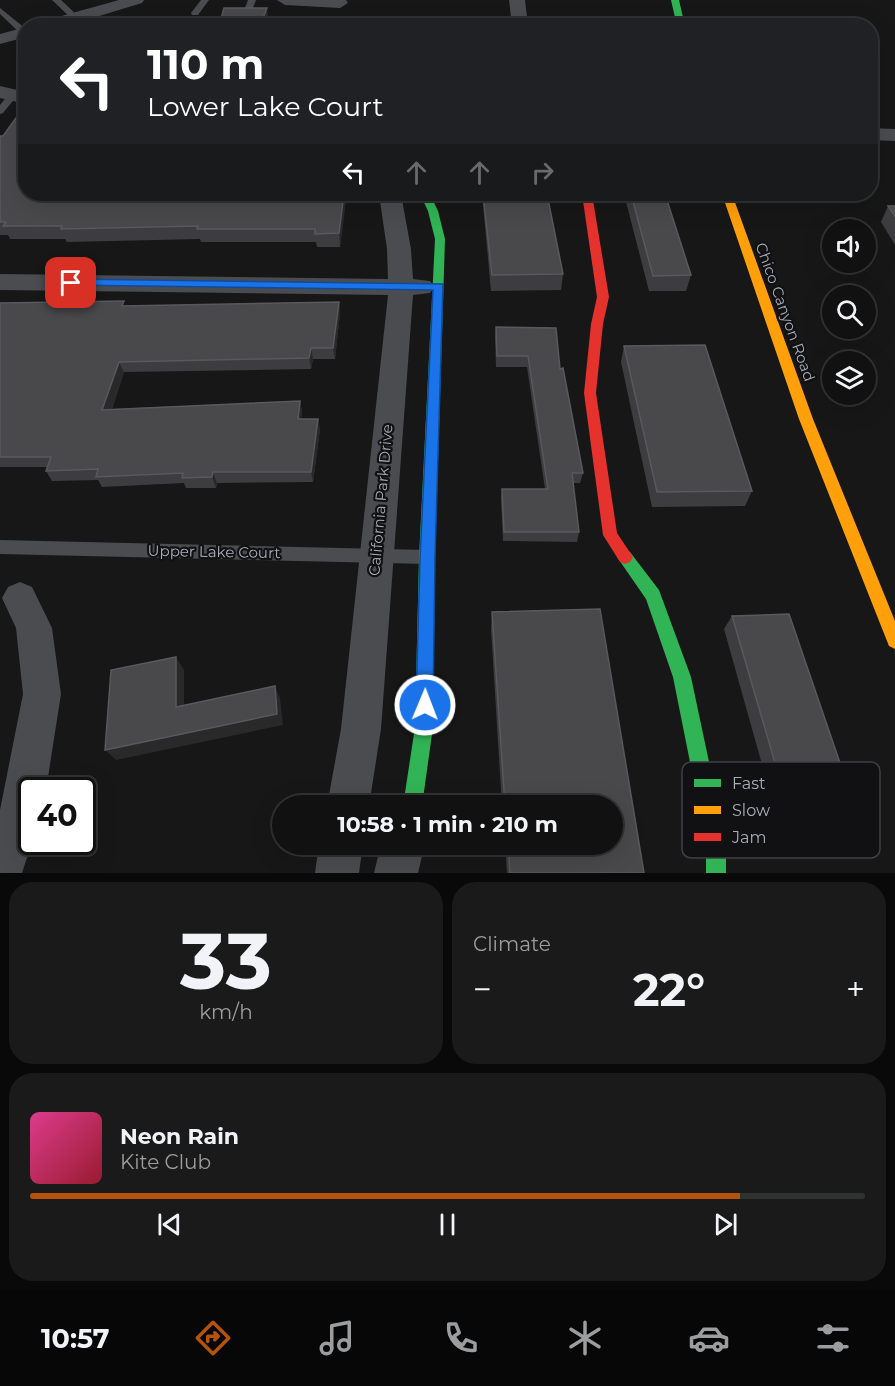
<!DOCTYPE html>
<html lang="en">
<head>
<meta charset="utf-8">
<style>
	:root { --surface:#111; --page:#1a1a1a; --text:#f1f3f6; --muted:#9c9d9f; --line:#303131; --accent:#b45309 }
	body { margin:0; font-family:Montserrat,sans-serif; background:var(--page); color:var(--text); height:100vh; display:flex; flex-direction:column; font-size:22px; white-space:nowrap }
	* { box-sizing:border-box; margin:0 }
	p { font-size:20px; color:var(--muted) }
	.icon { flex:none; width:33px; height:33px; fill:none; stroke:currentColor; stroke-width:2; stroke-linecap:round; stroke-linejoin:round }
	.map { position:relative; height:873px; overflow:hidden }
	.drawer { display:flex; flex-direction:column; gap:9px; padding:9px; background:#090909; flex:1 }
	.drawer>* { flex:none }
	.hud { position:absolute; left:18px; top:18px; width:860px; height:183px; border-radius:24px; box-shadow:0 6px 24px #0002,0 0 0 2px var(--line); background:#202124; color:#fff; overflow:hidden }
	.buttons { position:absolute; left:822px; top:219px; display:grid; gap:12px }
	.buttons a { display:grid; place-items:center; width:54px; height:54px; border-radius:50%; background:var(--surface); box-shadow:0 6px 24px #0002,0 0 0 2px var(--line); font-size:30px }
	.speed { position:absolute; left:18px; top:777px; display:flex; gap:12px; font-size:30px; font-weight:700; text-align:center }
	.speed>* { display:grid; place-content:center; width:78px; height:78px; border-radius:50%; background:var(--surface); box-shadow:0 6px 24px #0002,0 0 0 2px var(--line); line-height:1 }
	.speed .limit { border:3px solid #111; border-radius:9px; background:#fff; color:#111 }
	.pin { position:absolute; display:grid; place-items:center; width:51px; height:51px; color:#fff; margin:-26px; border-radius:12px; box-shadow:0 3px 9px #0006 }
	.me { position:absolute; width:66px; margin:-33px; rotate:1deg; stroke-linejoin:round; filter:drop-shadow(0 0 4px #0008) }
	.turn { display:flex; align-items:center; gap:21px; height:126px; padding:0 30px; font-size:27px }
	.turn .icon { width:78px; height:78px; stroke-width:2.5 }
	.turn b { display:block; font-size:42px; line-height:51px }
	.lanes { display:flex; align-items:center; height:57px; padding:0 30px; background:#0003; justify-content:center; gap:30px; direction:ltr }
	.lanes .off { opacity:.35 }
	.big { font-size:45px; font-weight:700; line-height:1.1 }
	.drawer .widget { flex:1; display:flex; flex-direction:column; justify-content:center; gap:9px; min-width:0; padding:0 21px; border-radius:24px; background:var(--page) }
	.drawer .dial { align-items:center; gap:0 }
	.dial b { font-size:78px; line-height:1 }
	.song { display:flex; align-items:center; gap:18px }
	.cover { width:72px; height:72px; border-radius:9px; background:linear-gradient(135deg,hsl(330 70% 55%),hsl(350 70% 35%)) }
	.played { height:6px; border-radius:3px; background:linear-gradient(90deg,var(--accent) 85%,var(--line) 85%) }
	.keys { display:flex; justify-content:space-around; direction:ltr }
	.heat { display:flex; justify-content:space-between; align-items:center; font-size:33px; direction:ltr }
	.drawer .tiles { flex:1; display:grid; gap:9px; grid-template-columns:1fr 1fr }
	.widget:last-child { grid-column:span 2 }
	.trip { position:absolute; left:272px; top:795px; width:351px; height:60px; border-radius:30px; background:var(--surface); box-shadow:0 6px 24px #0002,0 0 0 2px var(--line); font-weight:700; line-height:60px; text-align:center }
	.tab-bar { display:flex; height:96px; justify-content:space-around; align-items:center; background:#070707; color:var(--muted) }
	.tab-bar .icon { width:42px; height:42px }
	.tab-bar .selected { color:var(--accent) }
	.tab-bar b { font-size:27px; color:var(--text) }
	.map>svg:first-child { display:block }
</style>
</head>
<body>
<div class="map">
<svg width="895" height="873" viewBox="0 0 895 873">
	<rect width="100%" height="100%" fill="#171717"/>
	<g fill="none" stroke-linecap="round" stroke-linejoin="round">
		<g fill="#4b4c50" fill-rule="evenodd">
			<polygon points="52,0 61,0 79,17 72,19"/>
			<polygon points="201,0 209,0 198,15 192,15 191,13"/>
			<polygon points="248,0 256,0 251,13 247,15 243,13"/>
			<polygon points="0,8 26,29 26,34 21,34 0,14"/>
			<polygon points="9,94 17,96 3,113 0,114 0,105"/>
			<polygon points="0,540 427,550 433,552 435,557 433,562 427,564 0,554"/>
		</g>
		<g fill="#4b4c50" fill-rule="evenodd">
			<polygon points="119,0 144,0 142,3 66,26 38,26 40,22"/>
			<polygon points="277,0 346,0 348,3 340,8 285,5"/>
			<polygon points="509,0 525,0 528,26 512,26"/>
			<polygon points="26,27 26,37 0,44 0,34"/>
			<polygon points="0,86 26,92 26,104 0,98"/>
			<polygon points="870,128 895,129 895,141 870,140"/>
			<polygon points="379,194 401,194 411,249 413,279 430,281 434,287 430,293 413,295 381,729 369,806 327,806 341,729 388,295 0,290 0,274 388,279 387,249"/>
			<polygon points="20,582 32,587 52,628 61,694 46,790 32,790 32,842 22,873 0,873 0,810 23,694 16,628 2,598 8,587"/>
			<polygon points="319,844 363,844 359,873 315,873"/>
			<polygon points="381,844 425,844 418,873 374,873"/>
		</g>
		<g fill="#30b455" fill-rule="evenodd">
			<polygon points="671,0 679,0 685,26 677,26"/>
			<polygon points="420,194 430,194 438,211 445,239 435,557 433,727 422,806 403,806 415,727 419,557 435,239 428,211"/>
			<polygon points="625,550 630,552 659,590 691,677 726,842 726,873 706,873 706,842 673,677 646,599 617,557 620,552"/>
		</g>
		<polygon fill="#ff9f0a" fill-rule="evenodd" points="722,194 732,194 813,419 895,621 895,649 889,646 887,641 799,419"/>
		<polygon fill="#e5322d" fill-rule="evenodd" points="582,194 592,194 609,297 603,324 596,393 617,533 633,557 630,562 625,564 620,562 603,535 584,393 591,324 597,297"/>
	</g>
	<g fill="#3d3d3f">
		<polygon points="0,136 3,136 26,194 346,194 340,247 317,247 316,242 201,242 200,239 67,242 65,239 10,239 8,235 0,235"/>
		<polygon points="482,194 547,194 563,274 561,290 491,291"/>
		<polygon points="624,194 665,194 691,275 686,291 649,291"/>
		<polygon points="888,206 895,206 895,245 881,222"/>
		<polygon points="339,302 340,313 335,359 313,359 311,369 124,372 112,409 300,401 302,412 301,419 320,429 313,482 217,483 216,488 186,488 184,483 102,487 98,480 52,481 46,471 47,467 0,467 0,303 126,306"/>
		<polygon points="496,327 560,369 583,473 580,483 573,483 579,532 577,542 503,541 501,499 502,489 545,489 527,367 496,367 495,337"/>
		<polygon points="624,346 752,491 745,506 652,507 621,362"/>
		<polygon points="600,609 644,873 507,873 505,844 612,844 612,806 502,806 491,629 492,612"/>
		<polygon points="732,616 851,795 838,804 774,807 724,629"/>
	</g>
	<g fill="#29292a">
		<polygon points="267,8 269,21 268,26 260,26"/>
		<polygon points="344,194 346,194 347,195 340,247 339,233"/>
		<polygon points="339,302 340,313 335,359 333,348"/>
		<polygon points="311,348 313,359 311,369 309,358"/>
		<polygon points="119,362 124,372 108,420 102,410"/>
		<polygon points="300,401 302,412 300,429 298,419"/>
		<polygon points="318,419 320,429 313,482 311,472"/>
		<polygon points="213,472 217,483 216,488 212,477"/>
		<polygon points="176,657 184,670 184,719 176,707"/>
		<polygon points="275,686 280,698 283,725 116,760 105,750"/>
	</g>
	<g fill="#49494c" stroke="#58595d" stroke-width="1.5">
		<polygon points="224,8 267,8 260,26 219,26"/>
		<polygon points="96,21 94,26 46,26 49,22"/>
		<polygon points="26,104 26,194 344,194 339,233 315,234 315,229 197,229 198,226 61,229 62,226 3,226 6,222 0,222 0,136 3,136"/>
		<polygon points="483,194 547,194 563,274 492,275"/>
		<polygon points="631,194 665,194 691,275 653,276"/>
		<polygon points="888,206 895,206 895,216"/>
		<polygon points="124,301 122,306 339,302 333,348 311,348 309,358 119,362 102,410 300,401 298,419 318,419 311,472 213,472 212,477 182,478 183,473 96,477 98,469 46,471 51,457 0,457 0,303"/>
		<polygon points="496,327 556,328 560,369 563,368 583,473 572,473 579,532 504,532 502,489 548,489 528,356 497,356"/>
		<polygon points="705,345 752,491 657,492 624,346"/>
		<polygon points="600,609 644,873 510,873 508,844 612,844 612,806 505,806 492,612"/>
		<polygon points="789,614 851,795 785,797 732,616"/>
		<polygon points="176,657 176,707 275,686 277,714 105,750 111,670"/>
	</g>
	<polygon fill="#1a73e8" stroke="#114b97" stroke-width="1.5" points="71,279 443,284 435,558 433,705 431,712 425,714 418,712 416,705 420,558 433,290 67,285 65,283"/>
	<g text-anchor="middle" stroke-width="4.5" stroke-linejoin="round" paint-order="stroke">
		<g font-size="15" fill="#a8adb8" stroke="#111113">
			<text transform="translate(785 312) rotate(70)" y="5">Chico Canyon Road</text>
			<text transform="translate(381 500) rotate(-85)" y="5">California Park Drive</text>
			<text transform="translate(214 552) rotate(1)" y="5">Upper Lake Court</text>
		</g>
	</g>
	<rect x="682" y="762" width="198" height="96" rx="9" fill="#111113" stroke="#3e4045" stroke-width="1.5"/>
	<rect x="694" y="779" width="27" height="8" fill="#30b455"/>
	<rect x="694" y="806" width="27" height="8" fill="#ff9f0a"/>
	<rect x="694" y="833" width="27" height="8" fill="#e5322d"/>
	<g font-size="16" fill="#a8adb8">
		<text x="732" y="789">Fast</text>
		<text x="732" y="816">Slow</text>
		<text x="732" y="843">Jam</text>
	</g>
</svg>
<div class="buttons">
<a><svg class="icon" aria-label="sound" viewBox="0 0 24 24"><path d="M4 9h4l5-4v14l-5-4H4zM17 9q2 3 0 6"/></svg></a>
<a><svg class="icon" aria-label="search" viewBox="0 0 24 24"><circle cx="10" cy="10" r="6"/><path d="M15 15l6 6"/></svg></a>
<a><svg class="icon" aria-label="layers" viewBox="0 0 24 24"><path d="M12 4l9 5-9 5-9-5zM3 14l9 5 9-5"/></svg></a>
</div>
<div class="speed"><div class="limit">40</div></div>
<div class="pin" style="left:71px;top:283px;background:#d93025"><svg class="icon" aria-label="arrive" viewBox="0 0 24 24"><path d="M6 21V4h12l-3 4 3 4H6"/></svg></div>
<svg class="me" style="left:425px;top:705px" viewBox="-20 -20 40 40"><circle r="17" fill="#1a73e8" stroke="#fff" stroke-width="3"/><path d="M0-11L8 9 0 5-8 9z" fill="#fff"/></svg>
<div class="trip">10:58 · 1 min · 210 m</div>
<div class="hud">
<div class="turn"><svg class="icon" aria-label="left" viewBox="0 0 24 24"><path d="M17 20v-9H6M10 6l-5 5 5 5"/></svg><div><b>110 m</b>Lower Lake Court</div></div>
<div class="lanes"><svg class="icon" aria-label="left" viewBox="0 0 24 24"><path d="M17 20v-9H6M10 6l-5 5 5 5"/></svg><svg class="icon off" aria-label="ahead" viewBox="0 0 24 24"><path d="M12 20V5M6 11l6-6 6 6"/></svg><svg class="icon off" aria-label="ahead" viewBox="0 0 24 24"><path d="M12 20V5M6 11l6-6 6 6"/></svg><svg class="icon off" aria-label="right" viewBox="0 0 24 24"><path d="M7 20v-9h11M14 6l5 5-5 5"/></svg></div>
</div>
</div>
<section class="drawer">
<div class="tiles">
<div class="widget dial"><b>33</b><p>km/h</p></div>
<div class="widget"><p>Climate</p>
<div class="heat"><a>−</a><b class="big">22°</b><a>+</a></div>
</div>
<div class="widget">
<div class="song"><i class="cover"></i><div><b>Neon Rain</b><p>Kite Club</p></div></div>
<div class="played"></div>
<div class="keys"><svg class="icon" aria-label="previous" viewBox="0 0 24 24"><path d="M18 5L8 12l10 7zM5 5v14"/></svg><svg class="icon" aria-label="pause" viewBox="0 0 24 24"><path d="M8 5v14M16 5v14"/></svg><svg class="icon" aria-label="next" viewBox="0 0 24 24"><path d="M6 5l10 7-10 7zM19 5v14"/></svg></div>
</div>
</div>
</section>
<nav class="tab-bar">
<b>10:57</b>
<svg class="icon selected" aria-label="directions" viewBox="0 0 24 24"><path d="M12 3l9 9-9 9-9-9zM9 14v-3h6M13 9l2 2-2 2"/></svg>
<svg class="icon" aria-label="music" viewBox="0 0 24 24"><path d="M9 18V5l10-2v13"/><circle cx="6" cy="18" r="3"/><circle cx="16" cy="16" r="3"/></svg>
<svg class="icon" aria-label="phone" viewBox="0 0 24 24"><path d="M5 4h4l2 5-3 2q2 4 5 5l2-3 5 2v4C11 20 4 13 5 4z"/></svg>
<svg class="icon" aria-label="climate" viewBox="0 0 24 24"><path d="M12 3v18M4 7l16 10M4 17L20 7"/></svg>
<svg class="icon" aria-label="car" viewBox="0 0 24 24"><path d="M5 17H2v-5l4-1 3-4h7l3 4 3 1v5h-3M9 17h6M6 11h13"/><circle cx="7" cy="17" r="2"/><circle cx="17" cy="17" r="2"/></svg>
<svg class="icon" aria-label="filters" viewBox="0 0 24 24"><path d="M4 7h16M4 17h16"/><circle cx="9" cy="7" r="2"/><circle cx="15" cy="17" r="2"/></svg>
</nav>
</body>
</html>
